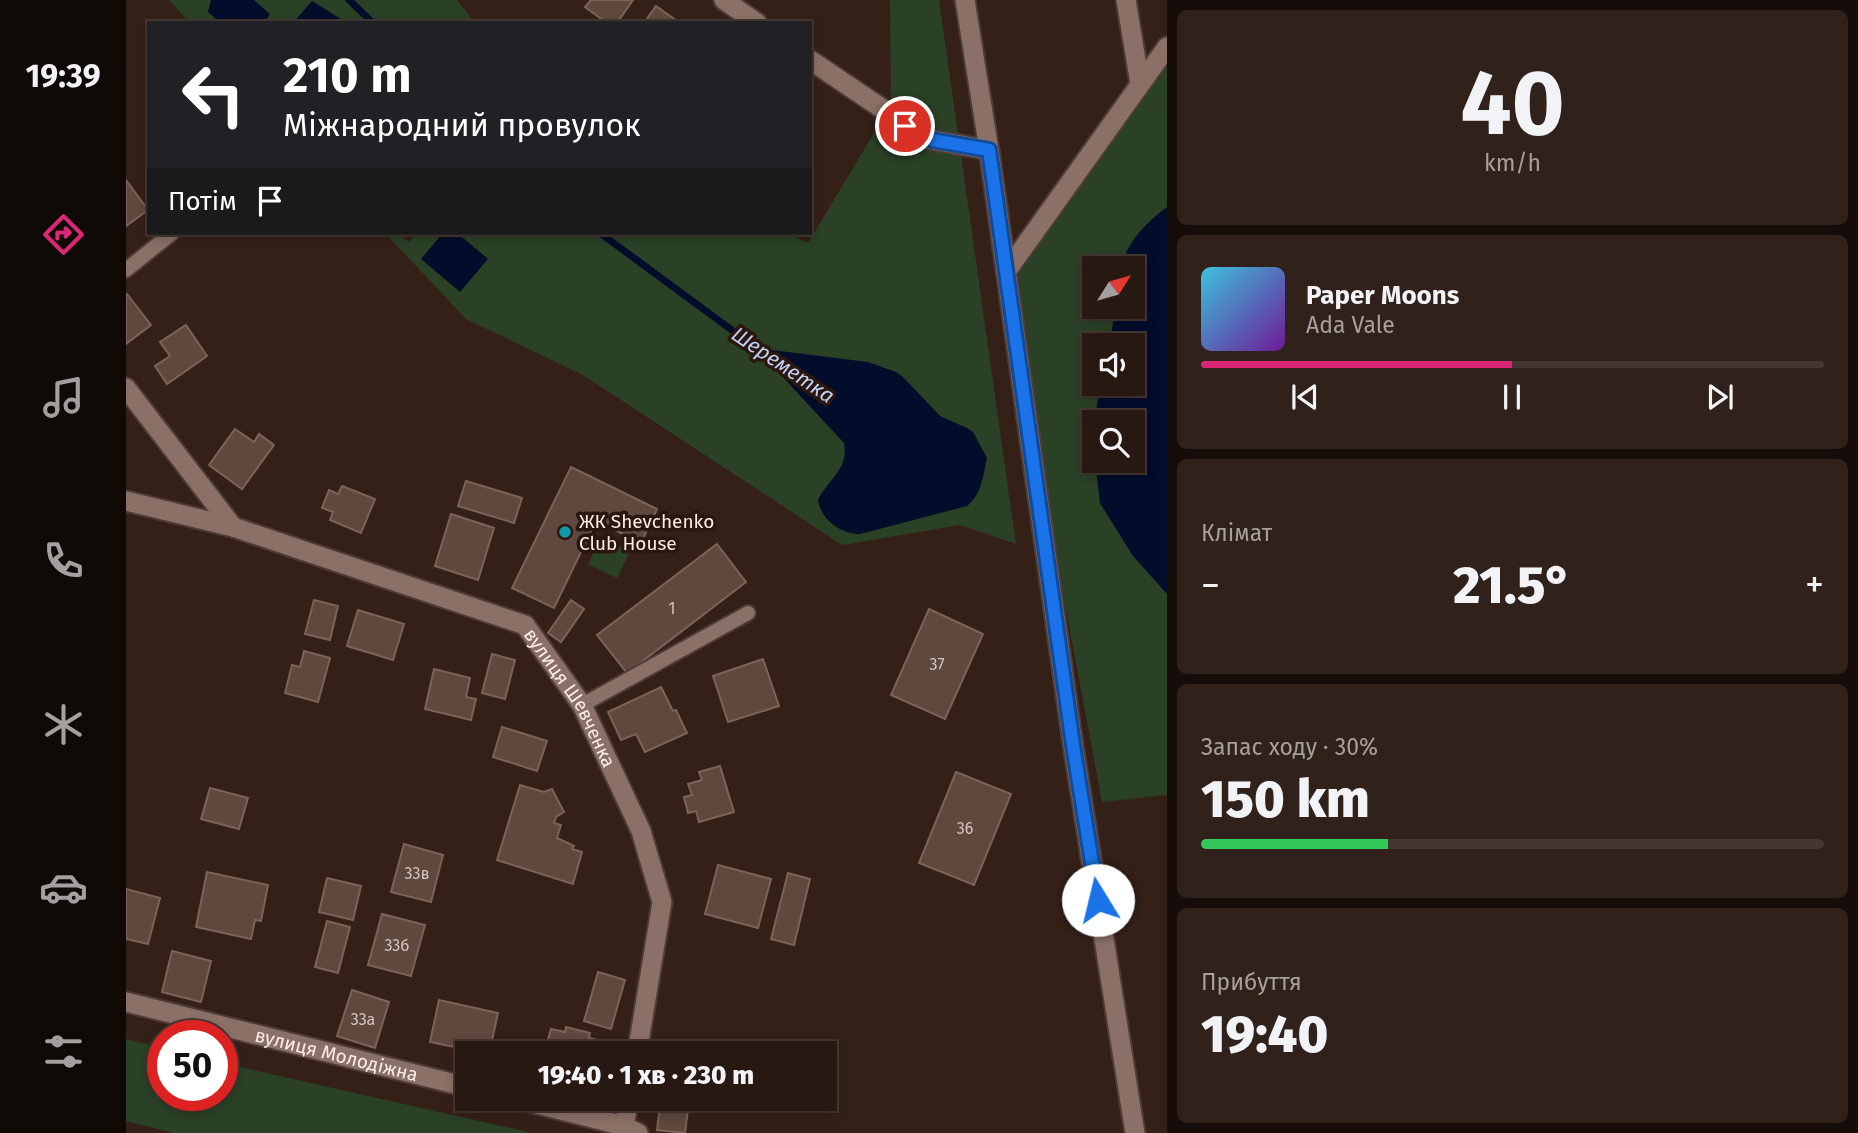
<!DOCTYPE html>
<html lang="uk">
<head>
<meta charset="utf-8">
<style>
	:root { --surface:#281812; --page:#30211b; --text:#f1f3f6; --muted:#a5a09f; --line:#443732; --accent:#db2777 }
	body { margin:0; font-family:"Fira Sans",sans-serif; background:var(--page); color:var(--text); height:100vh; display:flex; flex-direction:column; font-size:26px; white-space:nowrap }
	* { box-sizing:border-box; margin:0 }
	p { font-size:23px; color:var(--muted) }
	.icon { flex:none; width:38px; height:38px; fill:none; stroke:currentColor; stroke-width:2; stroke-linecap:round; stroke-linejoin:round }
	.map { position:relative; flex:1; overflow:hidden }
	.drawer { display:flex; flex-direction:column; gap:10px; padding:10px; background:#160d0a; width:691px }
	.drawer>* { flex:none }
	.top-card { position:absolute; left:21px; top:21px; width:665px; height:214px; border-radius:0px; box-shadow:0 4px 10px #0003,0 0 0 2px var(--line); background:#202124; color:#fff; overflow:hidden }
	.needle { width:46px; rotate:53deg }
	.tools { position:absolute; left:956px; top:256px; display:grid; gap:14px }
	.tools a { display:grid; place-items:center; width:63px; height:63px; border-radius:0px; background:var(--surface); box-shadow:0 4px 10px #0003,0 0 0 2px var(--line); font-size:35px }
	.speed { position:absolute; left:21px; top:1020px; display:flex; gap:14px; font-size:35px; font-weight:700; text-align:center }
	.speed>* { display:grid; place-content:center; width:91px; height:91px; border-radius:50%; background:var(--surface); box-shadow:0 4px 10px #0003,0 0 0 2px var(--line); line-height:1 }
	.speed .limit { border:10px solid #d22; background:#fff; color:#111 }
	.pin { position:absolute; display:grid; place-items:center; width:60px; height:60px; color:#fff; margin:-30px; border:4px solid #fff; border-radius:50%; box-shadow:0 2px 7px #0007 }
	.me { position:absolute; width:77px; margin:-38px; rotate:351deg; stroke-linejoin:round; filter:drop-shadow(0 0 5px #0008) }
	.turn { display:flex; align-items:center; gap:24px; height:147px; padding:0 21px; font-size:32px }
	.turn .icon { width:91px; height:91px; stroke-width:2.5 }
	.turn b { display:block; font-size:49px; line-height:60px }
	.then { display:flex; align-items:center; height:66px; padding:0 21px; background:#0003; gap:14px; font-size:26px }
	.big { font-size:52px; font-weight:800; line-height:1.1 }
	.drawer .widget { flex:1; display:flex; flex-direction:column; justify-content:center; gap:10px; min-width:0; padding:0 24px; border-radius:10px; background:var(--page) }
	.drawer .dial { align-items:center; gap:0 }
	.dial b { font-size:91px; line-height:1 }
	.song { display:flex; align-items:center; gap:21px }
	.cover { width:84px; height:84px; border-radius:10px; background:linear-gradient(135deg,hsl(190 70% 55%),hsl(280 70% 35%)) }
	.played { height:7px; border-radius:4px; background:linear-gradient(90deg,var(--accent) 50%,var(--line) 50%) }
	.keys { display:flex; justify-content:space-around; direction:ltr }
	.heat { display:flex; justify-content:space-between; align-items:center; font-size:38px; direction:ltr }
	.charge { height:10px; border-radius:5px; background:linear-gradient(90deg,#34c759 30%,var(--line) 0) }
	.trip { position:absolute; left:329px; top:1041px; width:382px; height:70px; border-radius:0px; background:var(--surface); box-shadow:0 4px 10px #0003,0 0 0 2px var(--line); font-weight:800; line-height:70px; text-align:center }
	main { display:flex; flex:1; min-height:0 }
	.tab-bar { display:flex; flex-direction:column; width:126px; justify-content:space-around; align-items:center; background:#100a07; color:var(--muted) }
	.tab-bar .icon { width:49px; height:49px }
	.tab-bar .current { color:var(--accent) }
	.tab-bar b { font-size:32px; color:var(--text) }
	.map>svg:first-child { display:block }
</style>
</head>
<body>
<main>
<nav class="tab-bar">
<b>19:39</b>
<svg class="icon current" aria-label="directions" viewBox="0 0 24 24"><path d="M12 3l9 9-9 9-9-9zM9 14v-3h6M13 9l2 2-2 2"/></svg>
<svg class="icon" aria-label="music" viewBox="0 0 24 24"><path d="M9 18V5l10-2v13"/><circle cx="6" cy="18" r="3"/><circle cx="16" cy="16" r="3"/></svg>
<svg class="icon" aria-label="phone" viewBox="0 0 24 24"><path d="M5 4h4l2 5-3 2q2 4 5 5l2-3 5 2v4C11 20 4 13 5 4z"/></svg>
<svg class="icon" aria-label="climate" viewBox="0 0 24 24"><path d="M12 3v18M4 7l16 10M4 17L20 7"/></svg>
<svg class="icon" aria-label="car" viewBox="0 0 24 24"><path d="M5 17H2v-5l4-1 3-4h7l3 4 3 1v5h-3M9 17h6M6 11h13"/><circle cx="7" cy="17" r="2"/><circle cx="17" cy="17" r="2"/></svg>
<svg class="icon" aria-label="filters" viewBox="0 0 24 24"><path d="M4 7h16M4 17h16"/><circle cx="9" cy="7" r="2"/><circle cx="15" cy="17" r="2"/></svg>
</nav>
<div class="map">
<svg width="1041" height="1133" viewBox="0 0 1041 1133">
	<rect width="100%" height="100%" fill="#352018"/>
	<g fill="#2a4126" fill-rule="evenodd">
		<polygon points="43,0 85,0 82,12 95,23 64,23"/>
		<polygon points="128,0 331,0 349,23 221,23 186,1 167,23 138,23 143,14"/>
		<polygon points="764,0 813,0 890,544 834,525 716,545 457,375 340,319 259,233 272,233 283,242 292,233 317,233 295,259 362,259 331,233 659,233 682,243 765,105"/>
		<path d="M1041,47V795L976,802L925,529L886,272ZM968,268H1006V306H968ZM968,345H1006V383H968ZM968,422H1006V460H968Z"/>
		<polygon points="475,537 504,551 491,578 462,564"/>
		<polygon points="0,1039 37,1048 37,1096 96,1096 96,1063 406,1133 48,1133 0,1121"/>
	</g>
	<g fill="#020d2c">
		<polygon points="85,0 128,0 144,14 138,23 95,23 82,12"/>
		<polygon points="186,1 221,23 167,23"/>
		<path d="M1041,207V594L1007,556L974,503L969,460H1006V422H968L975,383H1006V345H983L990,306H1006V268H996C999,243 1022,221 1041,207Z"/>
		<polygon points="317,233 331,233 362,259 334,292 295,259"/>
		<path d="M630,348L742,362L770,372L778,378L814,416L841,428L847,432L861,458C857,476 856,494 841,506L734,534C715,534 695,520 692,500C702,479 723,470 718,443Z"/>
	</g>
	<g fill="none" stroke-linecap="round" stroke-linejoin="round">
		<g stroke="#020d2c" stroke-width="7">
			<polyline points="223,0 247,23"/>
			<polyline points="474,233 637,353"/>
		</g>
	</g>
	<g fill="#5f483e" stroke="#7b6358" stroke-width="2">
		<polygon points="465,0 507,0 491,23 481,23 459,7"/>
		<polygon points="530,6 554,23 518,23"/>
		<polygon points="0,180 22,210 0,226"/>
		<polygon points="1,294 25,325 0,344 0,295"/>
		<polygon points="60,325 81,356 41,384 29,366 44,356 34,342"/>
		<polygon points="109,429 128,442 133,434 148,445 116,489 83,465"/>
		<polygon points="445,467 531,509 515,543 470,521 428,608 386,588"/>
		<polygon points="340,481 396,498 388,523 332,506"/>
		<polygon points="216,486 249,499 235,533 204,520 207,512 196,508 203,490 212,494"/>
		<polygon points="325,514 368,528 352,580 309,566"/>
		<polygon points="591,544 620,582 501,673 471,635"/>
		<polygon points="188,600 212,606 204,640 179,634"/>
		<polygon points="445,600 458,609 435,642 422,633"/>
		<polygon points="803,609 857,634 819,719 765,695"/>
		<polygon points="232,610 278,624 267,660 221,646"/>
		<polygon points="178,651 204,658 192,702 159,693 166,665 174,667"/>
		<polygon points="366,654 389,660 379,699 356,693"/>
		<polygon points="637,659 653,706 602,722 587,676"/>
		<polygon points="308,669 344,678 340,697 350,699 345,720 299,709"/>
		<polygon points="535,687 547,711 550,710 561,733 519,752 510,734 495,740 482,712"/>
		<polygon points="376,727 421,741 411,771 367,757"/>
		<polygon points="594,766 608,812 573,822 570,811 562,813 558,797 566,795 562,784 576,780 573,772"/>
		<polygon points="830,772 885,794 848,885 793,863"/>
		<polygon points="394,785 418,792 426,789 438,812 430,817 428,823 435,825 431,838 448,846 446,849 456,852 447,884 371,860"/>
		<polygon points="84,788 122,798 113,829 75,819"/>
		<polygon points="278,844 317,855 305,902 265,892"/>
		<polygon points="592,865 645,879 632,928 579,914"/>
		<polygon points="81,872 142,885 135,921 129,920 125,939 70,927"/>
		<polygon points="662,873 684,879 668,945 645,939"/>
		<polygon points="201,878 235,886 227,920 193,912"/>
		<polygon points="0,889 34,898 22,944 0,939"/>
		<polygon points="256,914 299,925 285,976 242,965"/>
		<polygon points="201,921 224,927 212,973 189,967"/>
		<polygon points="46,951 85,961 75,1002 36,992"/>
		<polygon points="472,972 499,980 485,1029 458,1021"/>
		<polygon points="226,990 263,1002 249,1048 211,1036"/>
		<polygon points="313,1000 372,1013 363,1054 304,1042"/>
		<polygon points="440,1027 464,1033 463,1038 475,1041 471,1054 418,1053 425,1029 439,1032"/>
		<polygon points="545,1099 590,1099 588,1107"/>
		<polygon points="534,1106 562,1109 559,1133 531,1130"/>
	</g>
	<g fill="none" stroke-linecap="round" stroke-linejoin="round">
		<g stroke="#4d3b35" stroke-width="18">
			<g id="service">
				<polyline points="0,270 46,233"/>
				<polyline points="456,705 622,613"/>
			</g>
		</g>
		<g stroke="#4d3b35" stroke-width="23">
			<g id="minor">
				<polyline points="598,0 631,23"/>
				<polyline points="1000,0 1014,84"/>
				<polyline points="684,60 794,134 806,140 863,150"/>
				<polyline points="880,272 1041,47"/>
				<polyline points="0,388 107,527"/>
				<path id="s1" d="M0,501L107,527L399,625L456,705L515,831L536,902L511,1054"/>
				<path id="s2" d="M0,1002L341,1087"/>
				<polyline points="391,1099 498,1126"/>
				<polyline points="503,1099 498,1126 512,1133"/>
			</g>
		</g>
		<g stroke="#4d3b35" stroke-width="23">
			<polyline id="secondary" points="839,0 863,150 947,745 1009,1133"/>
		</g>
		<use href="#service" stroke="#8a7066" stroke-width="14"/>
		<use href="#minor" stroke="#8a7066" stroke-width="19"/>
		<use href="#secondary" stroke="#8a7066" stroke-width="19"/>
	</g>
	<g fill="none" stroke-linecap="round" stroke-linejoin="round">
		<g stroke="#114b97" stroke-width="18">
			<polyline id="route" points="779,126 806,140 863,150 947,745 972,900"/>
		</g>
		<use href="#route" stroke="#1a73e8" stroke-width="12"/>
	</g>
	<circle fill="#0f9aa8" stroke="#2b170e" stroke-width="2.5" cx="439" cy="532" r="7"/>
	<g text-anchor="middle" stroke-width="7" stroke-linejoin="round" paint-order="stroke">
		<g font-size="16" fill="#d4c4bc">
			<text x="546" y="614">1</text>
			<text x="811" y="670">37</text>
			<text x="839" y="834">36</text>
			<text x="291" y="879">33в</text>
			<text x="271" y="951">33б</text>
			<text x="237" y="1025">33а</text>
		</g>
		<g font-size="19" fill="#fbede6" stroke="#2b170e" text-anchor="start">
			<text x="453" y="528">ЖК Shevchenko<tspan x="453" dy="22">Club House</tspan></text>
		</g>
		<g font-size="19" fill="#fbede6" stroke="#2b170e">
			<text dy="7" stroke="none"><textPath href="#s1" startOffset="504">вулиця Шевченка</textPath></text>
			<text dy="7" stroke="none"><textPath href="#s2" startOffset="217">вулиця Молодіжна</textPath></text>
		</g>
		<g font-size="21" font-style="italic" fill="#bdd2f8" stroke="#2b170e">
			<text transform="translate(657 365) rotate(34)" y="7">Шереметка</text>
		</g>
	</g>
</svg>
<div class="tools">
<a><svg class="needle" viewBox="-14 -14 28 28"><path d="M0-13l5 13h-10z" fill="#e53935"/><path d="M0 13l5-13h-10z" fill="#a5a09f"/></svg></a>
<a><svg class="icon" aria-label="sound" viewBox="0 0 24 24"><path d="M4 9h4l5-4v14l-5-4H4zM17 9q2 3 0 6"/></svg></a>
<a><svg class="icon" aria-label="search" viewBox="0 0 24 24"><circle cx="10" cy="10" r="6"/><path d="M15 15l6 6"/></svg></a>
</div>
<div class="speed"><div class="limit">50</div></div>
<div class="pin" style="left:779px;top:126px;background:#d93025"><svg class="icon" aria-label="arrive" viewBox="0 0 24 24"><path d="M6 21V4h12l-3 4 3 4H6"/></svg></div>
<svg class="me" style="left:972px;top:900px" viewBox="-20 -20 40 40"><circle r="19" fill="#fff"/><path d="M0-13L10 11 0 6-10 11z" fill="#1a73e8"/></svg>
<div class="trip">19:40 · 1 хв · 230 m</div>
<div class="top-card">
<div class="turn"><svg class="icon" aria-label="left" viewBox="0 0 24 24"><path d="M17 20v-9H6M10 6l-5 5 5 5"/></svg><div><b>210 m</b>Міжнародний провулок</div></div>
<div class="then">Потім<svg class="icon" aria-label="arrive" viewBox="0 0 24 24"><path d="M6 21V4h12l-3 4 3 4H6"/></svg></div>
</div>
</div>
<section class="drawer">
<div class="widget dial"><b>40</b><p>km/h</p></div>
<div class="widget">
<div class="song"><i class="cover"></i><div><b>Paper Moons</b><p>Ada Vale</p></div></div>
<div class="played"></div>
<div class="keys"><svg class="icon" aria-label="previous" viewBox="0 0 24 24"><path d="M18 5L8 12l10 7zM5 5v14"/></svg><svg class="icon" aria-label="pause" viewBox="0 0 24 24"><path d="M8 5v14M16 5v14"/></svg><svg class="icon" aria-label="next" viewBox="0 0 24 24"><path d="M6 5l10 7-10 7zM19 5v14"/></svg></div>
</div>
<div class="widget"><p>Клімат</p>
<div class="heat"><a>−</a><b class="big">21.5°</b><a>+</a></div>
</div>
<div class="widget"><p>Запас ходу · 30%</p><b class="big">150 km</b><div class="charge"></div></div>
<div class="widget"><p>Прибуття</p><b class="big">19:40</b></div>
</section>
</main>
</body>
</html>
